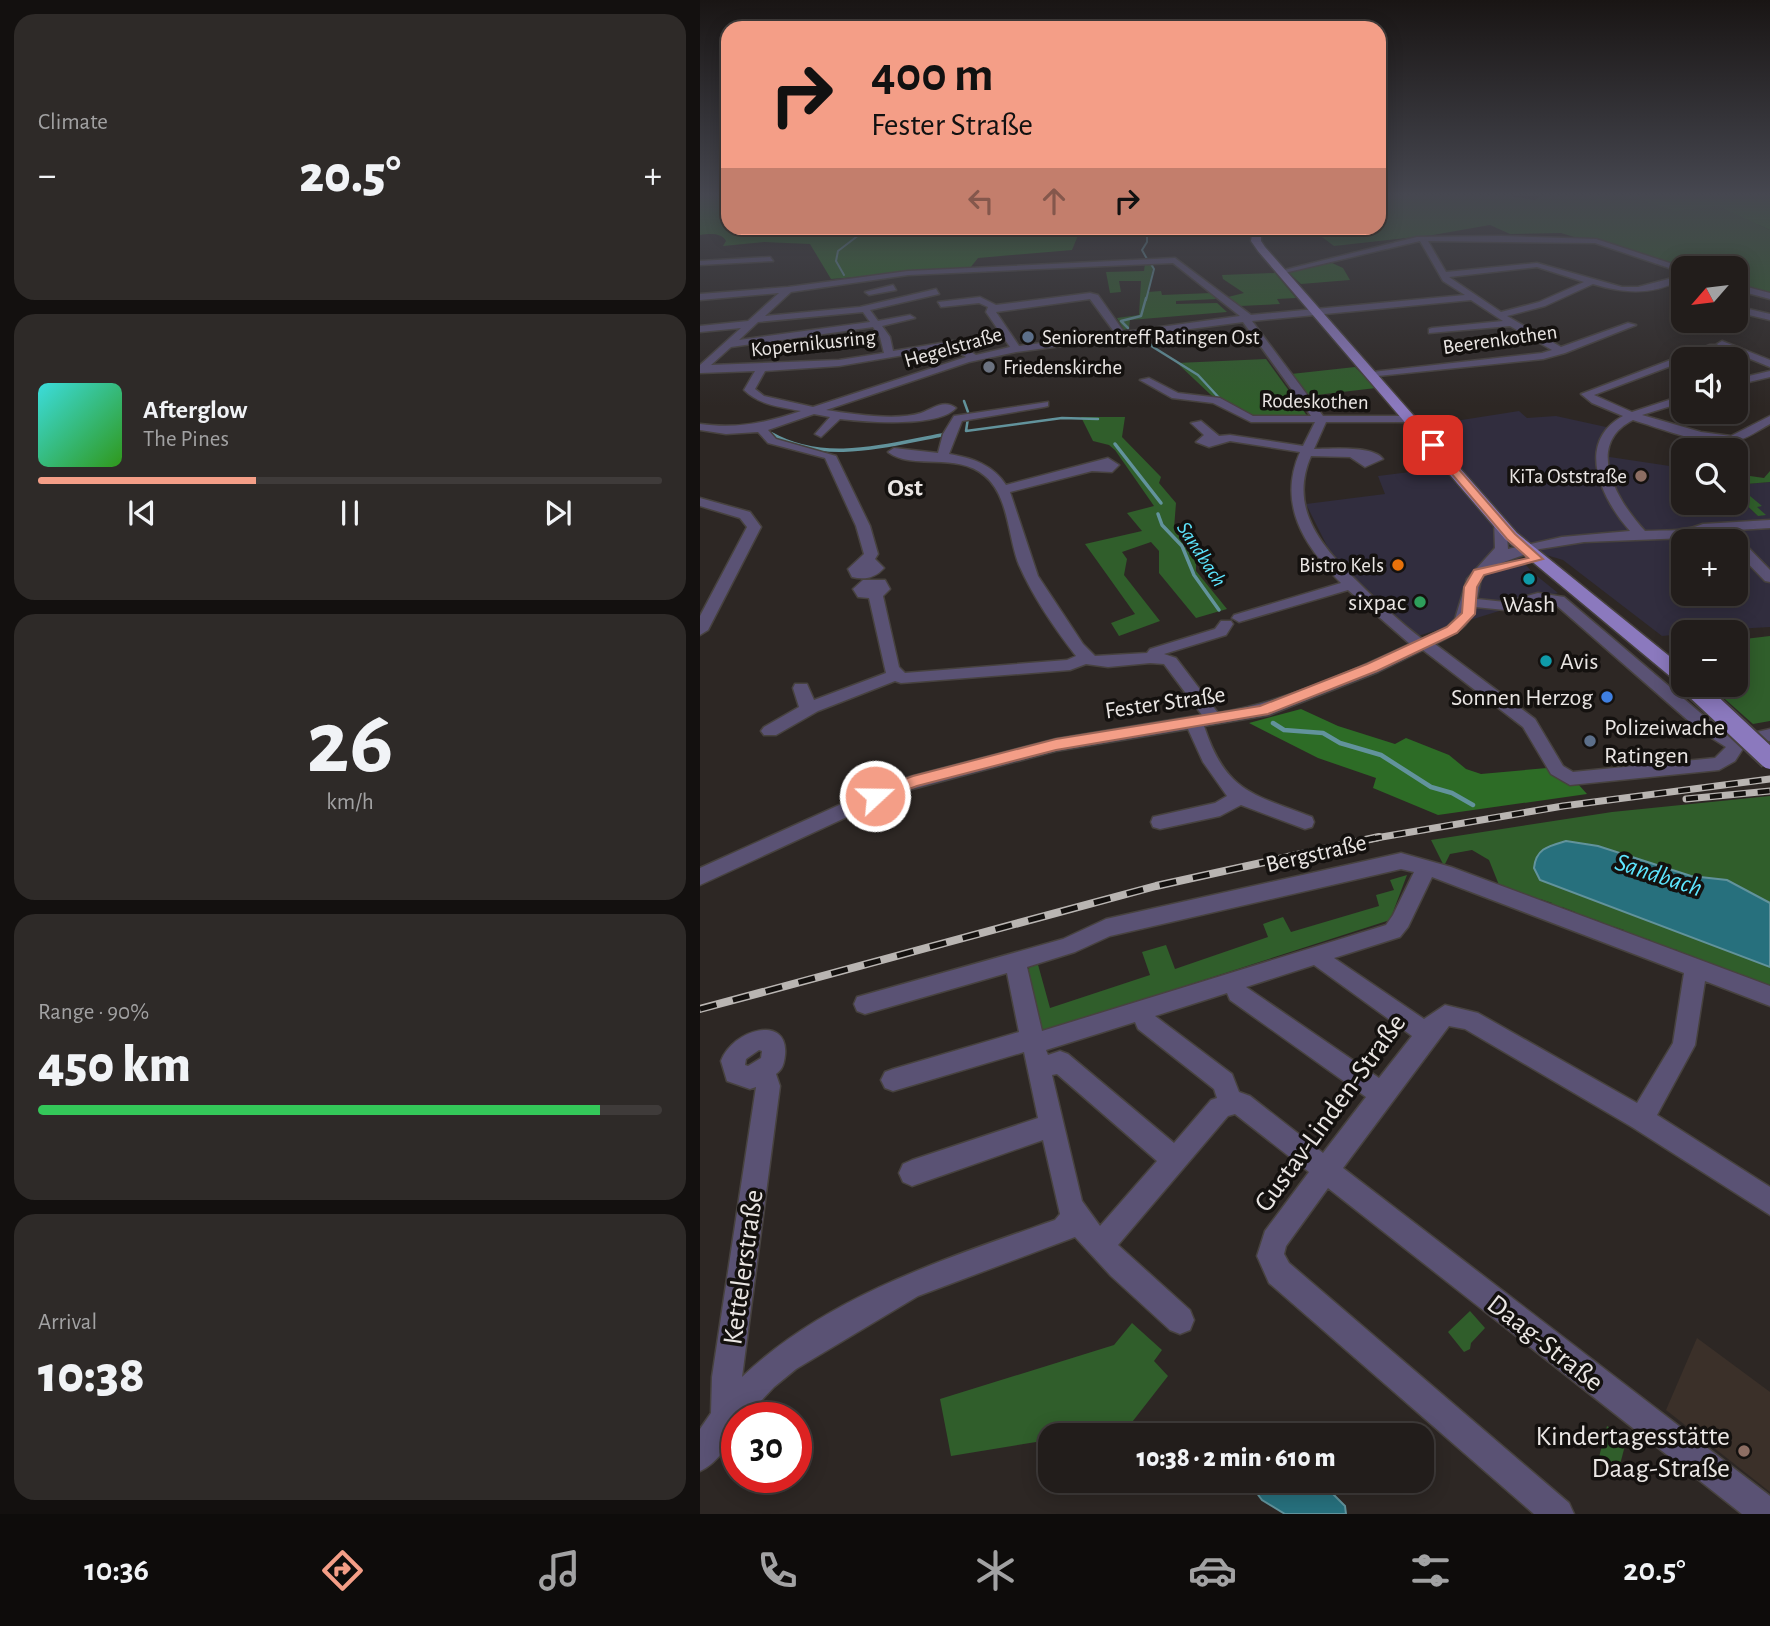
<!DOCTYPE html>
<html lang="en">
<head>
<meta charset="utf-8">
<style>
	:root { --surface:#221d1b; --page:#2e2a28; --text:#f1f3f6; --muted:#a2a2a3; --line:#3f3b3a; --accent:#f49e87 }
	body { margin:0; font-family:"Alegreya Sans",sans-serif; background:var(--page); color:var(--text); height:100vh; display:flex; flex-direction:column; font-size:26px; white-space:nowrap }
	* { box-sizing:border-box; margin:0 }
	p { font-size:23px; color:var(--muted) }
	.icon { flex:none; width:38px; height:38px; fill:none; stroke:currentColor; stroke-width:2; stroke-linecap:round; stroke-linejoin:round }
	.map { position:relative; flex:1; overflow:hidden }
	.details { display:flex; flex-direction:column; gap:14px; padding:14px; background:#13100f; width:700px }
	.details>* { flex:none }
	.guide { position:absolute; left:21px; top:21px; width:665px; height:214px; border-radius:21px; box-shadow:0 4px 18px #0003,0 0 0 2px var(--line); background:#f49e87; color:#111; overflow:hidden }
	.needle { width:46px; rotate:242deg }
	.controls { position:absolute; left:971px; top:256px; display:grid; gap:14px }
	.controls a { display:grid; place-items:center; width:77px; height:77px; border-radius:14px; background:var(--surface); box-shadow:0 4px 18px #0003,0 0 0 2px var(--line); font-size:35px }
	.speed { position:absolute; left:21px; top:1402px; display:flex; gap:14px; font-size:35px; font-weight:700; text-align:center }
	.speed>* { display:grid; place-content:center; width:91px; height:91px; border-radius:50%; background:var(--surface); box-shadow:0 4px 18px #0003,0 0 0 2px var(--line); line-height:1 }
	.speed .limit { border:10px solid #d22; background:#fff; color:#111 }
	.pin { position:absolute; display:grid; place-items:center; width:60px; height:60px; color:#fff; margin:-30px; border-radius:14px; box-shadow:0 4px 10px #0006 }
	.me { position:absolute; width:77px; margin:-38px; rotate:69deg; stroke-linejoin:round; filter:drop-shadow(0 0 5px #0008) }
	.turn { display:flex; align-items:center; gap:24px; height:147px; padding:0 35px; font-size:32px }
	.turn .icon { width:91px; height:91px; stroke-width:2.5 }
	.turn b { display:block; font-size:49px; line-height:60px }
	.lanes { display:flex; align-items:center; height:66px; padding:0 35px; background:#0003; justify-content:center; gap:35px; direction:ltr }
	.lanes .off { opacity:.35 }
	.big { font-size:52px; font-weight:800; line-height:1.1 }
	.details .widget { flex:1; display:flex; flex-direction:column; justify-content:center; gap:10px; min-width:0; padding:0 24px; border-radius:21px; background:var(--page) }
	.details .dial { align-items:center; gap:0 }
	.dial b { font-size:91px; line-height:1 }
	.song { display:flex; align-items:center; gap:21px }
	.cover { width:84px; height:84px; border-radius:10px; background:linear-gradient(135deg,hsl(180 70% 55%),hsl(110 70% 35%)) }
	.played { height:7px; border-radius:4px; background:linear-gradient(90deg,var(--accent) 35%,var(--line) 35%) }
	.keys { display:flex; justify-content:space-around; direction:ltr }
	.heat { display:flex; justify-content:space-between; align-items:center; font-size:38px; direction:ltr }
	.charge { height:10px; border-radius:5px; background:linear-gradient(90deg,#34c759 90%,var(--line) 0) }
	.trip { position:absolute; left:338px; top:1423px; width:396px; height:70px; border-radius:21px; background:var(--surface); box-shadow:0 4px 18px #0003,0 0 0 2px var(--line); font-weight:800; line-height:70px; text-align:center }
	.tabs { display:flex; height:112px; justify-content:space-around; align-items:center; background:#0e0c0b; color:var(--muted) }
	.tabs .icon { width:49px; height:49px }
	.tabs .selected { color:var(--accent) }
	.tabs b { font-size:32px; color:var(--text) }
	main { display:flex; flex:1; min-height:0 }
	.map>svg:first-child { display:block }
</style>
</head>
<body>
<main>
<section class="details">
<div class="widget"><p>Climate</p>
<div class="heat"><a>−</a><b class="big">20.5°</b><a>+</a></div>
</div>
<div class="widget">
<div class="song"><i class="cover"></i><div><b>Afterglow</b><p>The Pines</p></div></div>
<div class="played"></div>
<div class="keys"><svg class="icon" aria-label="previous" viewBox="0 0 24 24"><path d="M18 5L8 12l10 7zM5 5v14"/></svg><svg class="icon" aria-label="pause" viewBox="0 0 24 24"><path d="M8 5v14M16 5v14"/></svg><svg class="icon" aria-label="next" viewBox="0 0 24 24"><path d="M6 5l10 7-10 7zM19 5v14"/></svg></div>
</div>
<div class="widget dial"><b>26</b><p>km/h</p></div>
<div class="widget"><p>Range · 90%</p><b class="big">450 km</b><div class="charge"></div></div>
<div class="widget"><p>Arrival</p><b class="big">10:38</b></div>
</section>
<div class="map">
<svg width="1070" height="1514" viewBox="0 0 1070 1514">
	<rect width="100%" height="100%" fill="#2d2724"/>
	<g fill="#312d3e" fill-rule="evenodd">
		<path d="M819,411L827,418L856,416L906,427L910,430L903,456L983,468L984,502H1036V495L1058,516L1045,484L1070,482V627L984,632L983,634L962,636L863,560L826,549L717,427ZM984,541H1036V593H984Z"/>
		<polygon points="742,468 832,572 858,593 718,636 633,558 606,504 685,494 678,476"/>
	</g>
	<polygon fill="#3b3029" points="997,1338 1070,1392 1070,1492 966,1410"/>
	<g fill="#305e2b">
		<polygon points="679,194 803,195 835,200 841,195 835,194 1070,194 1057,224 1070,230 1070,296 1036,287 1036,268 984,268 983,270 861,233 810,234 790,225 733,235 634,246 610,228 679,228"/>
		<polygon points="630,262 643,268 650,280 601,284 588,272"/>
		<polygon points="445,263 454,263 448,292 461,291 462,295 511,293 516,299 476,301 476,304 517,303 527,312 430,320 429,328 424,330 417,318 439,315 441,281 419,281 421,292 410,293 406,272 444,271"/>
		<polygon points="575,273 596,298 577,299 580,304 540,306 528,297 544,293 523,279 522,275"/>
		<polygon points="566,359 608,417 546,417 511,395 477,363"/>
		<polygon points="655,367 676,388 608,396 591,374"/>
		<polygon points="381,417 425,417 422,437 461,477 459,483 476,503 474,529 496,556 496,571 527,609 496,618 459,573 459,551 451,542 422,552 427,559 424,575 460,621 419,636 411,623 435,614 385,544 442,531 427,513 454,506 415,450 409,445 393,441"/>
		<polygon points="1070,471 1070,482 1046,484 1050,496 1062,506 1057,507 1066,515 1058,516 1036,495 1036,474 1064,478"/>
		<polygon points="1070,636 1070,721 1053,724 1008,684 1036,684 1036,640"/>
		<polygon points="1070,796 1070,987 1029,975 1029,970 1001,964 1002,960 989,955 988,959 977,955 977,950 950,944 950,940 938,936 936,939 923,935 924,930 912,926 910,930 898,925 899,921 887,917 885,920 875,916 875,912 862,907 860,910 851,907 852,903 840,899 838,902 799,885 789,860 772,850 750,854 744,866 731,840 912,812"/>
		<polygon points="707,875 690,920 342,1032 327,970 337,961 350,1008 450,975 442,952 466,945 475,969 568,937 563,924 583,917 591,932 679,906 676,895 694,890 690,880"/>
		<polygon points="770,1311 785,1328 771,1343 770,1349 764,1352 748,1332"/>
		<polygon points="432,1323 462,1350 454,1361 468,1376 422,1435 350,1435 350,1456 336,1442 251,1456 240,1399 414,1345"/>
		<polygon points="907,1426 927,1438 918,1472 898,1461"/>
	</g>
	<g fill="#2d6c26">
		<path d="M0,194H28V228H318L325,231L379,233L372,250L278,258L270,268L131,279L110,244L64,242L23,246L26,241C21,232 9,234 0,235Z"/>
		<polygon points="878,194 1070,194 1070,230 1018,206 975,211 932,197 899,200"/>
		<polygon points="601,709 638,726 695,744 706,738 749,755 766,769 781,774 847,768 878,784 887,794 738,815 673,788 676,778 618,758 549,723"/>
	</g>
	<g fill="#27707d" stroke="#62939c" stroke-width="2">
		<path d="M866,841L898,846L991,876L1027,880L1070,903V967L840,880L834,868C836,848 849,846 866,841Z"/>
		<polygon points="529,1481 620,1481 645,1506 646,1514 585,1514 562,1500 556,1492 537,1483 531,1487"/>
	</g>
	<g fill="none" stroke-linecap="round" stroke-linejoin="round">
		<g stroke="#62939c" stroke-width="2">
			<polyline points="447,228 447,242 442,250 447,259"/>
			<polyline points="144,275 136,261 138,251 168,228"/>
			<polyline points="446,300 454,269 451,264"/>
		</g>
		<g stroke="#62939c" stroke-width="2.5">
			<polyline points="428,328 421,321 441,316 446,298"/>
			<polyline points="442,336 453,347 498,375 521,400"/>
			<polyline points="264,401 268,412"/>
			<polyline points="268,418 266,431 362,418 398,419"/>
			<polyline points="69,432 76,436"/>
			<polyline points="238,436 242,435"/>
		</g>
		<g stroke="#62939c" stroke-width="3.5">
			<path d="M72,434C125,464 186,445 242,435"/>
			<polyline points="415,444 461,503"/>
			<polyline points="458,514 462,525 482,546 494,575 519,610"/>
		</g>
		<polyline stroke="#62939c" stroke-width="4.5" points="573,723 584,730 623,733 640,743 681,755 731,787 752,793 773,805"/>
		<g stroke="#47423f" stroke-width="3">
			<g id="minor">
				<path d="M801,236L896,239L985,268L981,272L895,243L728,241L746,272L837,263L922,287H938L976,277L980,280C952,296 922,293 893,284L845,306L807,316L861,347L928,323L936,325L865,353L843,359L668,377L667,375L672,372L842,353L852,350L810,326L729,333V329L732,328L803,321L771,300L552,321L623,416H710L716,419L710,422H626L614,449C631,449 673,445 683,459L665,467L650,457L611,456C588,509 622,547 658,582C677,601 699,621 722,639L747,627L755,619L767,579L795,548L794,520H804L806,523L808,549L862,537L930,531C902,500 874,443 923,416L892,403L881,394L1010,345H1016V349L984,359V361L894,395L932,412L984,395V402L942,415L1001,432L1031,436L1070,416V424C1059,430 1048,438 1036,441C1008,448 960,428 933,420C883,445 918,502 945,531C968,530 984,532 1003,524L1070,520V528L1019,531L987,538L884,542L840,549L793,566L781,579L777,599L805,602L838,593L864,597L1011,722L1035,737L1070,729V741L1044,747L1035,761L1019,770L870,785L851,774L823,727L723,650L678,672L569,715L504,726C526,793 553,794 612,817L614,822L612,827L605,829L541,805L520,816L460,829L453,827L451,822L453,817L515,803L527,796L503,762L488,729L356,751L201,792L0,885V868L190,782L356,739L502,715L464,664L450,663L408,667L386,664L370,670L201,683L195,681L118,711L76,735H64L61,731L64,727L99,707L93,688L95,684H107L114,700L186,673L169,598L158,597L153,589L163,580H185L190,589L183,596L199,667L205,673L367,660L376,656C355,629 333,597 319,565C308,538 309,496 285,476C256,451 213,471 188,452L194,448L238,453L243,434L254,416L348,402V406L344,407L262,421L249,454C273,458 293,465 306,485L408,458L419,465L412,472L392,471L310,492L338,576L383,644L395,656L447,653L450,649L515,629L521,621H531L533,624L526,635L464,654L476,658L518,713C585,702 648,673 710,644L648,590L539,622L532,618L534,615L641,583C604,546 577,504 600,452L530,441L509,447L496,442L504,435L491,423L501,421L519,436L530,435L603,446L615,422H551L513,403L472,398L440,380L449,378L478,393L520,398L553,416H611L543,322L316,352L269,362L126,410C152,414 196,421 221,413C233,409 243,399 256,408C238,428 166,422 140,419L121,437L115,434L130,417L114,414L68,430L76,439L136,456L170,526L178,554L175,559L184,568C175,578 165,580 152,577L148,569L164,554L156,526L125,458L68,443L58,432L26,434L0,430V424C37,429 66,423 101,411C81,407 59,405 44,390L55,371L0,373V365L41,328L0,332V326L48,321L79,293L0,300V294L88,287L208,271L475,258L551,315L765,295L743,281L720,241L580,274L576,272L717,237ZM473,263L540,316L424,332L398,295L390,293L296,305L280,297L238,302L241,307L279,303L288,307L286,312L310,347L276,355L253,341L193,351L190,337L182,326L215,318L210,315L178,321L170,310L239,294L236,289L160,307L65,316L91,292L208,275ZM837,267L884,282L839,302L801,312L749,277ZM390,299L415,333L319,346L296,312ZM163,312L170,322L39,340L58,322ZM173,327L180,337L184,353L139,360L11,365L31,347ZM251,347L266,357L113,407L64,396L55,389L65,371L139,366ZM838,601L855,604L999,730L1026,747L1015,758L873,772L863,766L835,719L735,644C753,635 769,628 775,607L805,610Z"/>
				<polygon points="70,257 73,261 0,265 0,261"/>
				<polygon points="1036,284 1070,293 1070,299 1036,290"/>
				<polygon points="193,285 196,290 169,295 165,292"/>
				<polygon points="1036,306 1070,314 1070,320 1036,312"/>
				<polygon points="1022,341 1070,360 1070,367 1019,346 1017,344"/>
				<polygon points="1070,371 1070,377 1036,385 1036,379"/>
				<polygon points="0,498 50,512 61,527 8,630 0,635 0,616 47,527 40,518 0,506"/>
				<polygon points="1036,539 1041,540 1070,570 1070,582 1065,581 1036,551 1036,541 1031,541"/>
				<path d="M701,853L751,867L1070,986V1006L1005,981L995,1045L957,1115L1070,1187V1215L932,1127L765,1029L749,1026L643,1168L1070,1496V1514H1042L628,1188L586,1246L584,1254L589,1263L869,1503L874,1514H834L569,1283L557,1256L565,1231L609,1172L535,1114L528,1116L418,1245L490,1310L494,1320L490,1330L480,1334L470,1330L411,1276L375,1237L218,1296L96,1369L74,1387L45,1418H37C37,1437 17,1464 0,1471V1429L11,1413L12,1377L56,1087L50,1089L27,1081L21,1061C33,1029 89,1014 85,1055C84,1063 83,1069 76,1074L80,1086L42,1377C127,1296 247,1258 355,1220L360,1214L343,1140L212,1186L203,1182L199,1173L203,1164L212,1160L338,1118L324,1052L193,1091L185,1088L181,1080L185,1072L193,1069L319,1032L307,973L165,1014L157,1011L154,1004L157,997L363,939L406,919ZM701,869L714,872L693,915L686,925L342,1031L327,967L375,952L410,936ZM732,877L984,973L973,1043L937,1103L778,1013L745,1005L724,1019L634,958L700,937L708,927ZM614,965L712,1036L679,1078L546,987ZM527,993L530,1000L666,1097L623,1153L550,1096L539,1092L532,1074L455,1016ZM435,1022L438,1029L514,1089L517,1098L511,1100L474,1143L368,1054L360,1051L348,1055L346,1050ZM59,1050L62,1051L61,1058L48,1066L45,1065L46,1059ZM357,1074L457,1161L400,1226L382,1201L352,1075Z"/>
			</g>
		</g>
		<g stroke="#47423f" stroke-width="3">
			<polygon id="major" points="553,228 561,228 561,241 565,247 817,533 984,668 984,684 977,682 805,539 558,251 551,241"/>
		</g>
		<use href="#minor" fill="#5a5274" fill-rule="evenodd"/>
		<use href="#major" fill="#8b79be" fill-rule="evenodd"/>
		<g stroke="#b9b5b2" stroke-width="7">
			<g id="rail-far1">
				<polyline points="986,799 1070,791"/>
				<polyline points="670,839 863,806 1070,779"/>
			</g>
		</g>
		<g stroke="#b9b5b2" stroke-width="8">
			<polyline id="rail" points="0,1009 456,886 679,837"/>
		</g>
		<use href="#rail-far1" stroke="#14110f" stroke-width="4.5" stroke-dasharray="12" stroke-linecap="butt"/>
		<use href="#rail" stroke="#14110f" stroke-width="5" stroke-dasharray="17" stroke-linecap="butt"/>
		<g stroke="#47423f" stroke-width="24" stroke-linecap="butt">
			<polyline id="major-bridge" points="990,684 1070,759"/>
		</g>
		<use href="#major-bridge" stroke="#8b79be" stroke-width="20"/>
	</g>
	<linearGradient id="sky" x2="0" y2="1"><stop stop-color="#191514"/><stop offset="0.48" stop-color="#464750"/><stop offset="1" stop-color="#464750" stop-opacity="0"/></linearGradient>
	<rect width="1070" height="406" fill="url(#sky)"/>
	<polygon fill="#f49e87" stroke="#9f6758" stroke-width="2" points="729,443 736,443 815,534 843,559 784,575 777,587 775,614 757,633 677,671 568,714 356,750 217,786 175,802 169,800 169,792 213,776 356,739 560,706 667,664 747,627 762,613 764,587 774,570 828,558 807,539 729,447"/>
	<g fill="#5c6f8a" stroke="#14110f" stroke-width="2.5">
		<circle cx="328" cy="337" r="7"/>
		<circle cx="890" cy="741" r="7"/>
	</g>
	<circle fill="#6b7280" stroke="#14110f" stroke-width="2.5" cx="289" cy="367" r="7"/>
	<g fill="#8d6e63" stroke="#14110f" stroke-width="2.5">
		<circle cx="941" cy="476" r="7"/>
		<circle cx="1044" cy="1451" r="7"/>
	</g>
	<circle fill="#e8710a" stroke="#14110f" stroke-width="2.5" cx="698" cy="565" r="7"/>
	<g fill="#0f9aa8" stroke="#14110f" stroke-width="2.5">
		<circle cx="829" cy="579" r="7"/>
		<circle cx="846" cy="661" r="7"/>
	</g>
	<circle fill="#2e9e5b" stroke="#14110f" stroke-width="2.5" cx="720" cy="602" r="7"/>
	<circle fill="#3f7fe0" stroke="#14110f" stroke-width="2.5" cx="907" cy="697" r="7"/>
	<g text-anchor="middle" stroke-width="7" stroke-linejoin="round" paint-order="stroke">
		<g font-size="21" fill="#eae6e4" stroke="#14110f" text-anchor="start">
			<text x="342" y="344">Seniorentreff Ratingen Ost</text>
			<text x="303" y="374">Friedenskirche</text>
			<text x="927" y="483" text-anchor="end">KiTa Oststraße</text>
			<text x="684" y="572" text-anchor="end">Bistro Kels</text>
		</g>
		<g font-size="21" fill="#eae6e4" stroke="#14110f">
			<text transform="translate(800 339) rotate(-8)" y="7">Beerenkothen</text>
			<text transform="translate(113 343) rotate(-6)" y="7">Kopernikusring</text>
			<text transform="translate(253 347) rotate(-16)" y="7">Hegelstraße</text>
			<text transform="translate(615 401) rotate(1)" y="7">Rodeskothen</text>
		</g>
		<g font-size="21" font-style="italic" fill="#5de5fe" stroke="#14110f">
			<text transform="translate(502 554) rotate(57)" y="7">Sandbach</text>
		</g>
		<g font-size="24" fill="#eae6e4" stroke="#14110f" text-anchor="end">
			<text x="706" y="610">sixpac</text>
			<text x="829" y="612" text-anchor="middle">Wash</text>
			<text x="860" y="669" text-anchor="start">Avis</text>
			<text x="893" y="705">Sonnen Herzog</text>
			<text x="904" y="735" text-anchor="start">Polizeiwache<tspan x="904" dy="28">Ratingen</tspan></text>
		</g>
		<g font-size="24" fill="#eae6e4" stroke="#14110f">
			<text transform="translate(465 702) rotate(-8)" y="8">Fester Straße</text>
			<text transform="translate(616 853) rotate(-13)" y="8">Bergstraße</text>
		</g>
		<g font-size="26" font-weight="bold" fill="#eae6e4" stroke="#14110f">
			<text x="205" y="496">Ost</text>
		</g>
		<g font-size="26" font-style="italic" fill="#5de5fe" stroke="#14110f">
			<text transform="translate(959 874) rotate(18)" y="9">Sandbach</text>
		</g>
		<g font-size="28" fill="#eae6e4" stroke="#14110f">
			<text transform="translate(629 1112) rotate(-54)" y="10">Gustav-Linden-Straße</text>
			<text transform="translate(42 1267) rotate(-82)" y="10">Kettelerstraße</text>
			<text transform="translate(846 1342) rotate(38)" y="10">Daag-Straße</text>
		</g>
		<g font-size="28" fill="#eae6e4" stroke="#14110f" text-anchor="end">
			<text x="1030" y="1445">Kindertagesstätte<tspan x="1030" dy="32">Daag-Straße</tspan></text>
		</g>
	</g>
</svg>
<div class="controls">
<a><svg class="needle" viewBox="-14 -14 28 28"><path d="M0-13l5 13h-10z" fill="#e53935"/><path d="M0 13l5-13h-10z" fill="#a2a2a3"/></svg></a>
<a><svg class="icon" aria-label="sound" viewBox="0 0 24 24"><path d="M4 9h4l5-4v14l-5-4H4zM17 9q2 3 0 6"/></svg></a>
<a><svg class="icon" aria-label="search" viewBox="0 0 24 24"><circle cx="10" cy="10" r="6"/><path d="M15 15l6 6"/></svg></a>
<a>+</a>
<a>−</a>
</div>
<div class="speed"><div class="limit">30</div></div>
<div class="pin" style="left:733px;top:445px;background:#d93025"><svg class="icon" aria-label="arrive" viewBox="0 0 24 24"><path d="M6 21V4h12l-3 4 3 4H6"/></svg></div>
<svg class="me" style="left:175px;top:796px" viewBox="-20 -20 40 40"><circle r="17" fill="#f49e87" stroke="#fff" stroke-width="3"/><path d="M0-11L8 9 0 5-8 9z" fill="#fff"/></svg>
<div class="trip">10:38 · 2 min · 610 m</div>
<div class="guide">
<div class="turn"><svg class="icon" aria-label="right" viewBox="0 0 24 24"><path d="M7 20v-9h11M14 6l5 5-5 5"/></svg><div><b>400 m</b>Fester Straße</div></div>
<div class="lanes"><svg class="icon off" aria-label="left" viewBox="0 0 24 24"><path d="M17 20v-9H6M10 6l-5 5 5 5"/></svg><svg class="icon off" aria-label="ahead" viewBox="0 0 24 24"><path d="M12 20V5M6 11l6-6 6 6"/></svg><svg class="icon" aria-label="right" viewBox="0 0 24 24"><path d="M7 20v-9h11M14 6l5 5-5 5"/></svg></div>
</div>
</div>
</main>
<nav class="tabs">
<b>10:36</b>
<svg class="icon selected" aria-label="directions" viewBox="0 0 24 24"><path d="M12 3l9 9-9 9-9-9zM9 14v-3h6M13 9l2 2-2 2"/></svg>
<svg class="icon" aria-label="music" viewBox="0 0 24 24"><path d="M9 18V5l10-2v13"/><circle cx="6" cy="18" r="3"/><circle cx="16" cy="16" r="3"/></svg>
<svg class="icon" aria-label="phone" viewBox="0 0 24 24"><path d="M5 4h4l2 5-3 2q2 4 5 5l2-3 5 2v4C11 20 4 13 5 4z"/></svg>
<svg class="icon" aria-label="climate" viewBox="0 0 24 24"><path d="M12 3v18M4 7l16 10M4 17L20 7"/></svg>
<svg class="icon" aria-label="car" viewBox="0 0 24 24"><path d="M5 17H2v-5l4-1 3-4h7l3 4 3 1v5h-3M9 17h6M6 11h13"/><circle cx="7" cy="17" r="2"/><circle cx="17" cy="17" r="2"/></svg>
<svg class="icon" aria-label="filters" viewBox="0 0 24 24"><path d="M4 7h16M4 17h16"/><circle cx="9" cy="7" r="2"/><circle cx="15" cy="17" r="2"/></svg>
<b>20.5°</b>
</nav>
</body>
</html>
